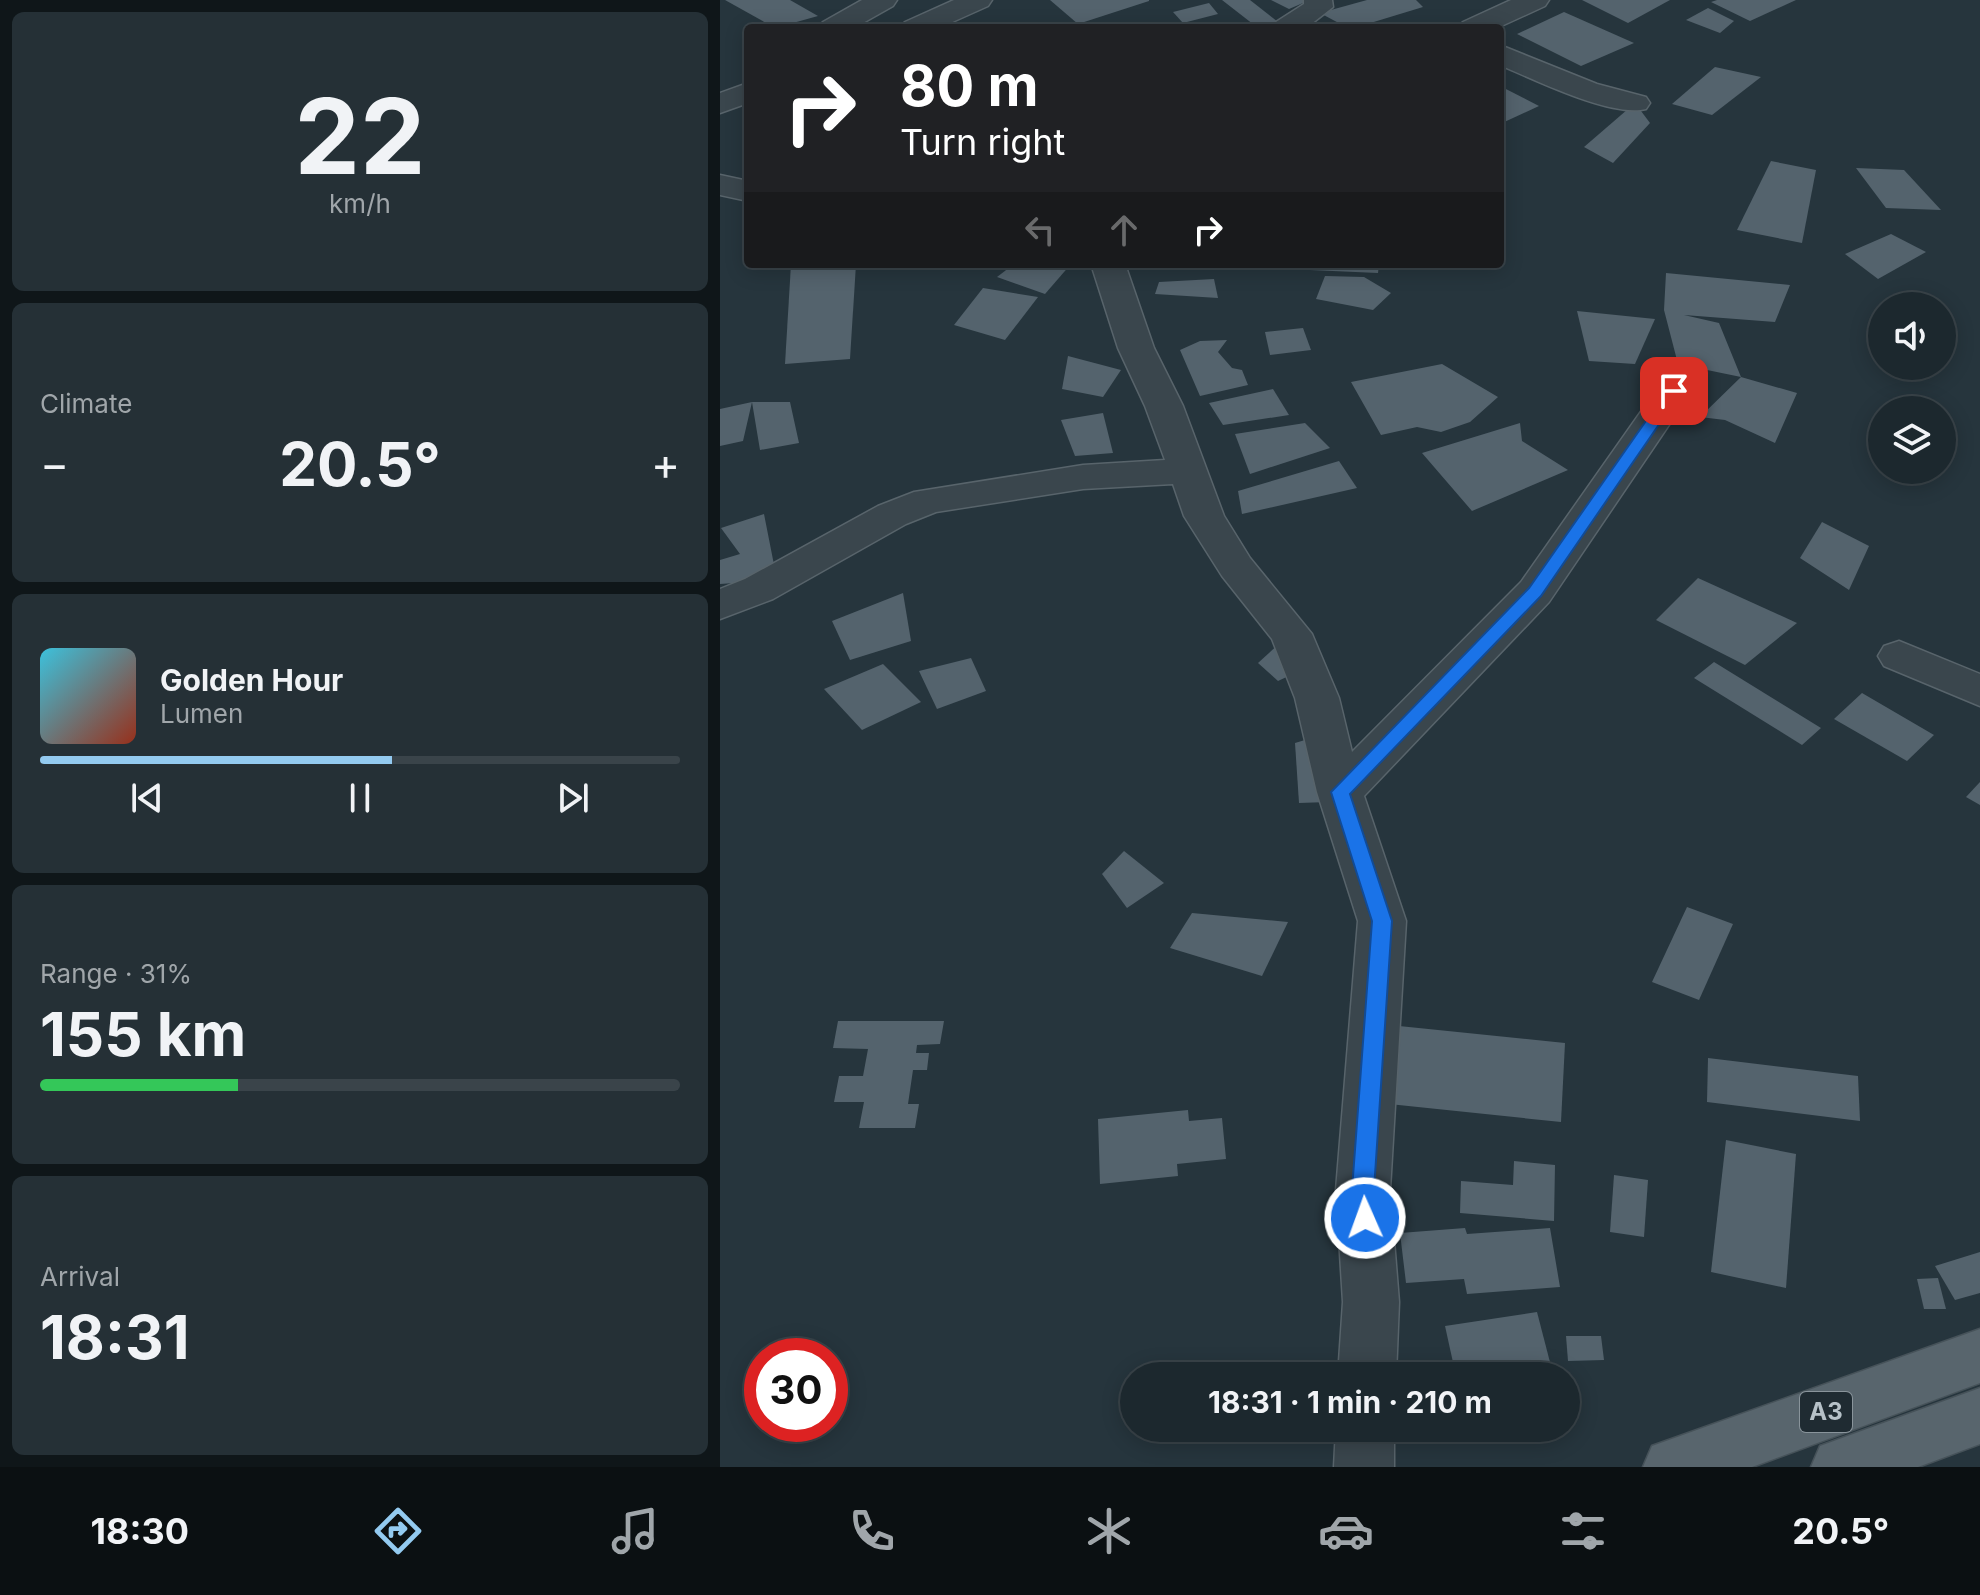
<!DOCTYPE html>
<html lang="en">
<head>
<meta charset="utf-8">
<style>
	:root { --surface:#1c282e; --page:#253036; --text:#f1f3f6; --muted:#a0a6aa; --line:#3a444a; --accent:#93caf0 }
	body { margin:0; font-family:Inter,sans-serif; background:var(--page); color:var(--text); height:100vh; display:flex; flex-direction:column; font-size:30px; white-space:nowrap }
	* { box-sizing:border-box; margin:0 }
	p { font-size:26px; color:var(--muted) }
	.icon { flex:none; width:44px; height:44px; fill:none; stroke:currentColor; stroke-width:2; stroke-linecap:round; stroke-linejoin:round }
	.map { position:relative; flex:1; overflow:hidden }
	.drawer { display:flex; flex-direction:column; gap:12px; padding:12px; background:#0f1619; width:720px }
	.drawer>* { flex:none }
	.hud { position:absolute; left:24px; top:24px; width:760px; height:244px; border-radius:8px; box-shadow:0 4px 20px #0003,0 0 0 2px var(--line); background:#202124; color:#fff; overflow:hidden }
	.fabs { position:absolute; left:1148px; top:292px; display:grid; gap:16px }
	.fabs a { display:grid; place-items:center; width:88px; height:88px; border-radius:50%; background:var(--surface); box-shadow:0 4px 20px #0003,0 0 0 2px var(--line); font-size:40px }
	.speed { position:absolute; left:24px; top:1338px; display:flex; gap:16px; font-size:40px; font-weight:700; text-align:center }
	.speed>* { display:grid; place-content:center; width:104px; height:104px; border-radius:50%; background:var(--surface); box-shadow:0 4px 20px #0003,0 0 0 2px var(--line); line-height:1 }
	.speed .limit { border:12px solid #d22; background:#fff; color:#111 }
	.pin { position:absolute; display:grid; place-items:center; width:68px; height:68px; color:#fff; margin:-34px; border-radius:16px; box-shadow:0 4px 12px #0006 }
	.me { position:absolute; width:88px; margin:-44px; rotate:358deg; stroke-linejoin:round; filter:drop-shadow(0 0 6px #0008) }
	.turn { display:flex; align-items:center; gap:28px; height:168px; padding:0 24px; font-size:36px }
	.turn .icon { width:104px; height:104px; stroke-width:2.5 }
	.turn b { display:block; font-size:56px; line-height:68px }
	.lanes { display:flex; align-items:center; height:76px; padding:0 24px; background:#0003; justify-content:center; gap:40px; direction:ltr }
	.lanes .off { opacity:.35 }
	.big { font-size:60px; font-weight:700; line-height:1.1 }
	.drawer .widget { flex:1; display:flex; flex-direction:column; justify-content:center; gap:12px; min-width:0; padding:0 28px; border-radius:12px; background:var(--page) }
	.drawer .dial { align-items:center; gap:0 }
	.dial b { font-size:104px; line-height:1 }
	.song { display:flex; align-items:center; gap:24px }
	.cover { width:96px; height:96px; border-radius:12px; background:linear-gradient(135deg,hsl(190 70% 55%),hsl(10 70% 35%)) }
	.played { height:8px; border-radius:4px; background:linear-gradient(90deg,var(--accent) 55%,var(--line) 55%) }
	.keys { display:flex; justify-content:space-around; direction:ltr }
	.heat { display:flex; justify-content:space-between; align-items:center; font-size:44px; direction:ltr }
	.charge { height:12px; border-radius:6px; background:linear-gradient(90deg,#34c759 31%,var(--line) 0) }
	.trip { position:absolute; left:400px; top:1362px; width:460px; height:80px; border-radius:40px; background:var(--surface); box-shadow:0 4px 20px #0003,0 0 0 2px var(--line); font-weight:700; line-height:80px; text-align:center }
	.dock { display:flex; height:128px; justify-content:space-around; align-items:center; background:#0b1012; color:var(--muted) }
	.dock .icon { width:56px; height:56px }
	.dock .on { color:var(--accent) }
	.dock b { font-size:36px; color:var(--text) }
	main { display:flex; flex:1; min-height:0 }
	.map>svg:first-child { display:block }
</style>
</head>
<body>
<main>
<section class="drawer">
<div class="widget dial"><b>22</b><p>km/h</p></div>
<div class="widget"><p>Climate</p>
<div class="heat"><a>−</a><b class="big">20.5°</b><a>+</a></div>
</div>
<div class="widget">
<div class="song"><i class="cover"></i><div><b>Golden Hour</b><p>Lumen</p></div></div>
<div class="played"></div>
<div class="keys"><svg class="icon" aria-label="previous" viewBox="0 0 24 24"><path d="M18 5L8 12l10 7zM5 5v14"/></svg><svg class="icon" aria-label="pause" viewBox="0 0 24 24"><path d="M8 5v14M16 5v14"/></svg><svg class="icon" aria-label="next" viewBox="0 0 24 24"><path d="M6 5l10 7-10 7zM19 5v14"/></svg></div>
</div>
<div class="widget"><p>Range · 31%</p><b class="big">155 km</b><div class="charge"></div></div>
<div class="widget"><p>Arrival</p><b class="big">18:31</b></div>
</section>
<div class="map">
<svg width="1260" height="1467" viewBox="0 0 1260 1467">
	<rect width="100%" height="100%" fill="#26353d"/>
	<g fill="#54636d">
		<polygon points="5,0 70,0 98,16 55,28"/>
		<polygon points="330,0 429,0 429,1 358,24"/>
		<polygon points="502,0 530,0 562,25 538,28"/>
		<polygon points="551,0 590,0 569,9"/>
		<polygon points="647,0 696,0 703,7 634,28 628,28 600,13"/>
		<polygon points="862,0 950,0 908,23"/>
		<polygon points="997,0 1076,0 1030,21 991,2"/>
		<polygon points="489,3 498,14 463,23 453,12"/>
		<polygon points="988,8 1014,21 1000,33 966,20"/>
		<polygon points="844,12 914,43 861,66 797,34"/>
		<polygon points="995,67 1041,77 992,115 952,104"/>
		<polygon points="780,86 819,106 780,124"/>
		<polygon points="915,103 930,123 893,163 864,147"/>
		<polygon points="1051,161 1096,170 1082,243 1017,230"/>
		<polygon points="1136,168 1184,170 1221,210 1166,208"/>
		<polygon points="1171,234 1206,252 1158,279 1125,254"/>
		<polygon points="71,264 136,264 130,359 65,364"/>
		<polygon points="294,264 351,264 325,294 277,277"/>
		<polygon points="544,264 659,264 658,273 542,268"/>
		<polygon points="946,273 1070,285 1055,322 964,315 999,323 1021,377 958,364 944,310"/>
		<polygon points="605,276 644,277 671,293 653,310 596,299"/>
		<polygon points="494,279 498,298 435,294 439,282"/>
		<polygon points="263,288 318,297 285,340 234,325"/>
		<polygon points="857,311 935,319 915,364 869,361"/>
		<polygon points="583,328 591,350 550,355 545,332"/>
		<polygon points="507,340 498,352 512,368 522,370 528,385 480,396 460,350 480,341"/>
		<polygon points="348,356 401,370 383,397 342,389"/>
		<polygon points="722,364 778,397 750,422 721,432 697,427 661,435 631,382"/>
		<polygon points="1021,377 1077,393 1055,443 1005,420 980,417"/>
		<polygon points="553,389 569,415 503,425 489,403"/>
		<polygon points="32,402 70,402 79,443 40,450 32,402 23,441 0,446 0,409"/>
		<polygon points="383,413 393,453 355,456 341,420"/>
		<polygon points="585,423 610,448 530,474 515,434"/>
		<polygon points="800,423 802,441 848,470 752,511 702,453"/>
		<polygon points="619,461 637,488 522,514 518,491"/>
		<polygon points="44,514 57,580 0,584 0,560 20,554 1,528"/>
		<polygon points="1102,522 1149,546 1129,590 1080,558"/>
		<polygon points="978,578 1077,623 1025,665 936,620"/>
		<polygon points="183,593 191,641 130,660 112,621"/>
		<polygon points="561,642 575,673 558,681 538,663"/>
		<polygon points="251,658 266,691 217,709 199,671"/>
		<polygon points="994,662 1101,728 1082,745 974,678"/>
		<polygon points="163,664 201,702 142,730 104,689"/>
		<polygon points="1142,693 1214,735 1187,761 1114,719"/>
		<polygon points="595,737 608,802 579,803 575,743"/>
		<polygon points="1260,782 1260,805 1246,797"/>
		<polygon points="404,851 444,883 407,908 382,874"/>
		<polygon points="967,907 1013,924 979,1000 932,982"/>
		<polygon points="472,913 568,922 542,976 450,948"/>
		<polygon points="118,1021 224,1021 220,1044 197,1045 196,1053 209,1053 207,1070 193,1070 188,1104 199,1104 195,1128 139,1128 144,1102 114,1102 119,1076 143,1076 148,1049 113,1048"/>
		<polygon points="679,1026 845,1043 841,1122 669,1104"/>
		<polygon points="988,1058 1138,1076 1140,1121 987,1102"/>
		<polygon points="468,1110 469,1121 502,1118 506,1159 457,1164 458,1176 380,1184 378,1119"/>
		<polygon points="1006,1140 1076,1154 1066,1288 991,1272"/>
		<polygon points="794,1161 835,1165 834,1221 740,1213 741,1181 793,1185"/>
		<polygon points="894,1175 928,1180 924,1237 890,1232"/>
		<polygon points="745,1228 747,1234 830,1228 840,1287 747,1294 744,1279 686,1283 680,1233"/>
		<polygon points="1260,1252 1260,1293 1235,1300 1215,1266"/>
		<polygon points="1218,1278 1226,1309 1204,1309 1197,1279"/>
		<polygon points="817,1312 832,1370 796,1376 736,1376 725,1326"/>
		<polygon points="846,1336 881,1336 884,1360 848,1361"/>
	</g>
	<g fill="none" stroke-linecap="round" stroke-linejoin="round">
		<g stroke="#58646b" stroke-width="3">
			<g id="minor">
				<polygon points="142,0 177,0 173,6 134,28 98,28 103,22"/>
				<polygon points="234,0 272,0 268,6 219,28 180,28 185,22"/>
				<polygon points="584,0 612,0 613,7 586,28 551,28 556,22 584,4"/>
				<polygon points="791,0 829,0 825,6 777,28 738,28 743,22"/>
				<path d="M780,45L877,84L926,97L930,103L926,109C892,118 813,79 780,65Z"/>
				<polygon points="28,83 28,103 0,113 0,93"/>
				<polygon points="0,175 28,181 28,201 0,195"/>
				<polygon points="371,264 405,264 434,348 463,406 504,516 530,558 592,634 619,698 632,752 801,582 941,383 954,380 967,383 972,391 829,602 644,796 686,921 670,1190 679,1302 676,1376 618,1376 623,1302 616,1190 638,921 597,792 575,698 552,639 502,576 464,516 453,484 363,489 216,512 186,524 53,599 0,619 0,589 25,579 158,506 194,492 363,465 445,460 425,406 398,348"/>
				<polygon points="1179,641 1260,674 1260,706 1164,666 1158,656 1164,646"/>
				<polygon points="616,1428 674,1428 674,1467 614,1467"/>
			</g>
		</g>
		<g stroke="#465259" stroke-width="3">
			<g id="major">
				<polygon points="1260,1329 1260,1383 1032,1467 923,1467 932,1446"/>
				<polygon points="1260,1388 1260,1444 1198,1467 1091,1467 1100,1446"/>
			</g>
		</g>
		<use href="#minor" fill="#3a464d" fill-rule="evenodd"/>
		<use href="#major" fill="#58656d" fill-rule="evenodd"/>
	</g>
	<polygon fill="#1a73e8" stroke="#114b97" stroke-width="2" points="954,386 962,391 821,596 630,794 672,921 654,1190 656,1218 653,1225 645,1228 637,1225 632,1190 652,921 611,792 809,588 949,388"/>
	<g text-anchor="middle" stroke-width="7" stroke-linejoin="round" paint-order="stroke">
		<rect fill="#1f2b32" stroke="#89949b" stroke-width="2" x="1080" y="1392" width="52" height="40" rx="6"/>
		<g font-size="24" font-weight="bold" fill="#b6c1c8">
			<text x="1106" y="1420">A3</text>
		</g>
	</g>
</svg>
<div class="fabs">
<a><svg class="icon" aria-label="sound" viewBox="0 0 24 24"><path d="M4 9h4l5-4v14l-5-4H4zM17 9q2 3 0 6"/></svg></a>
<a><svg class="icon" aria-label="layers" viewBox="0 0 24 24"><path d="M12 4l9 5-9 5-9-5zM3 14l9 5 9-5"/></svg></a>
</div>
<div class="speed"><div class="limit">30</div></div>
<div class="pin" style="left:954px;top:391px;background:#d93025"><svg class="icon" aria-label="arrive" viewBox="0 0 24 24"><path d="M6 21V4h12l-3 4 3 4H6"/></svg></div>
<svg class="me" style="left:645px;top:1218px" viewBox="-20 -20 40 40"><circle r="17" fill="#1a73e8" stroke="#fff" stroke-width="3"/><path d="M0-11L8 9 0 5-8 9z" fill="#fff"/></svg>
<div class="trip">18:31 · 1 min · 210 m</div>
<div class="hud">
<div class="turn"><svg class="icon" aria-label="right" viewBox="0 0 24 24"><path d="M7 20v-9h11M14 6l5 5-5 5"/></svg><div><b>80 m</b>Turn right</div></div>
<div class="lanes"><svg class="icon off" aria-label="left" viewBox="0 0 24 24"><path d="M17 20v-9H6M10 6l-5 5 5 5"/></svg><svg class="icon off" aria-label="ahead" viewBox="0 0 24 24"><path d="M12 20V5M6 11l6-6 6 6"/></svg><svg class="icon" aria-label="right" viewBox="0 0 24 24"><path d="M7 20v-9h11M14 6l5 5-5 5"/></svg></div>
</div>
</div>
</main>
<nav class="dock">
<b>18:30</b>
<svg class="icon on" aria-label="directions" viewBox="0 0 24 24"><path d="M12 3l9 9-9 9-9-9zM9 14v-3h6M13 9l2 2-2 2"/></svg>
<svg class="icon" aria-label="music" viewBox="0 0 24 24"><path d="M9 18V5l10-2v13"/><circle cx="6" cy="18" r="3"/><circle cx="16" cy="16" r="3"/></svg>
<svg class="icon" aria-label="phone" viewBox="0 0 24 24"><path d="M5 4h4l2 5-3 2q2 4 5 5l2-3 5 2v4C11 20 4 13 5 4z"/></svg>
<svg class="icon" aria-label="climate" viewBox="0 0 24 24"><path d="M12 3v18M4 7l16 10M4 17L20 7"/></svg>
<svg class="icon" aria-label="car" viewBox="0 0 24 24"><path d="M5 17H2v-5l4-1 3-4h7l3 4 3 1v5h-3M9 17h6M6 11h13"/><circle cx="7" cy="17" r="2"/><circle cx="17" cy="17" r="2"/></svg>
<svg class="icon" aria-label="filters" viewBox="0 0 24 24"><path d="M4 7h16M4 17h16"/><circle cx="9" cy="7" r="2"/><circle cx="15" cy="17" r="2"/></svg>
<b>20.5°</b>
</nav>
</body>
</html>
